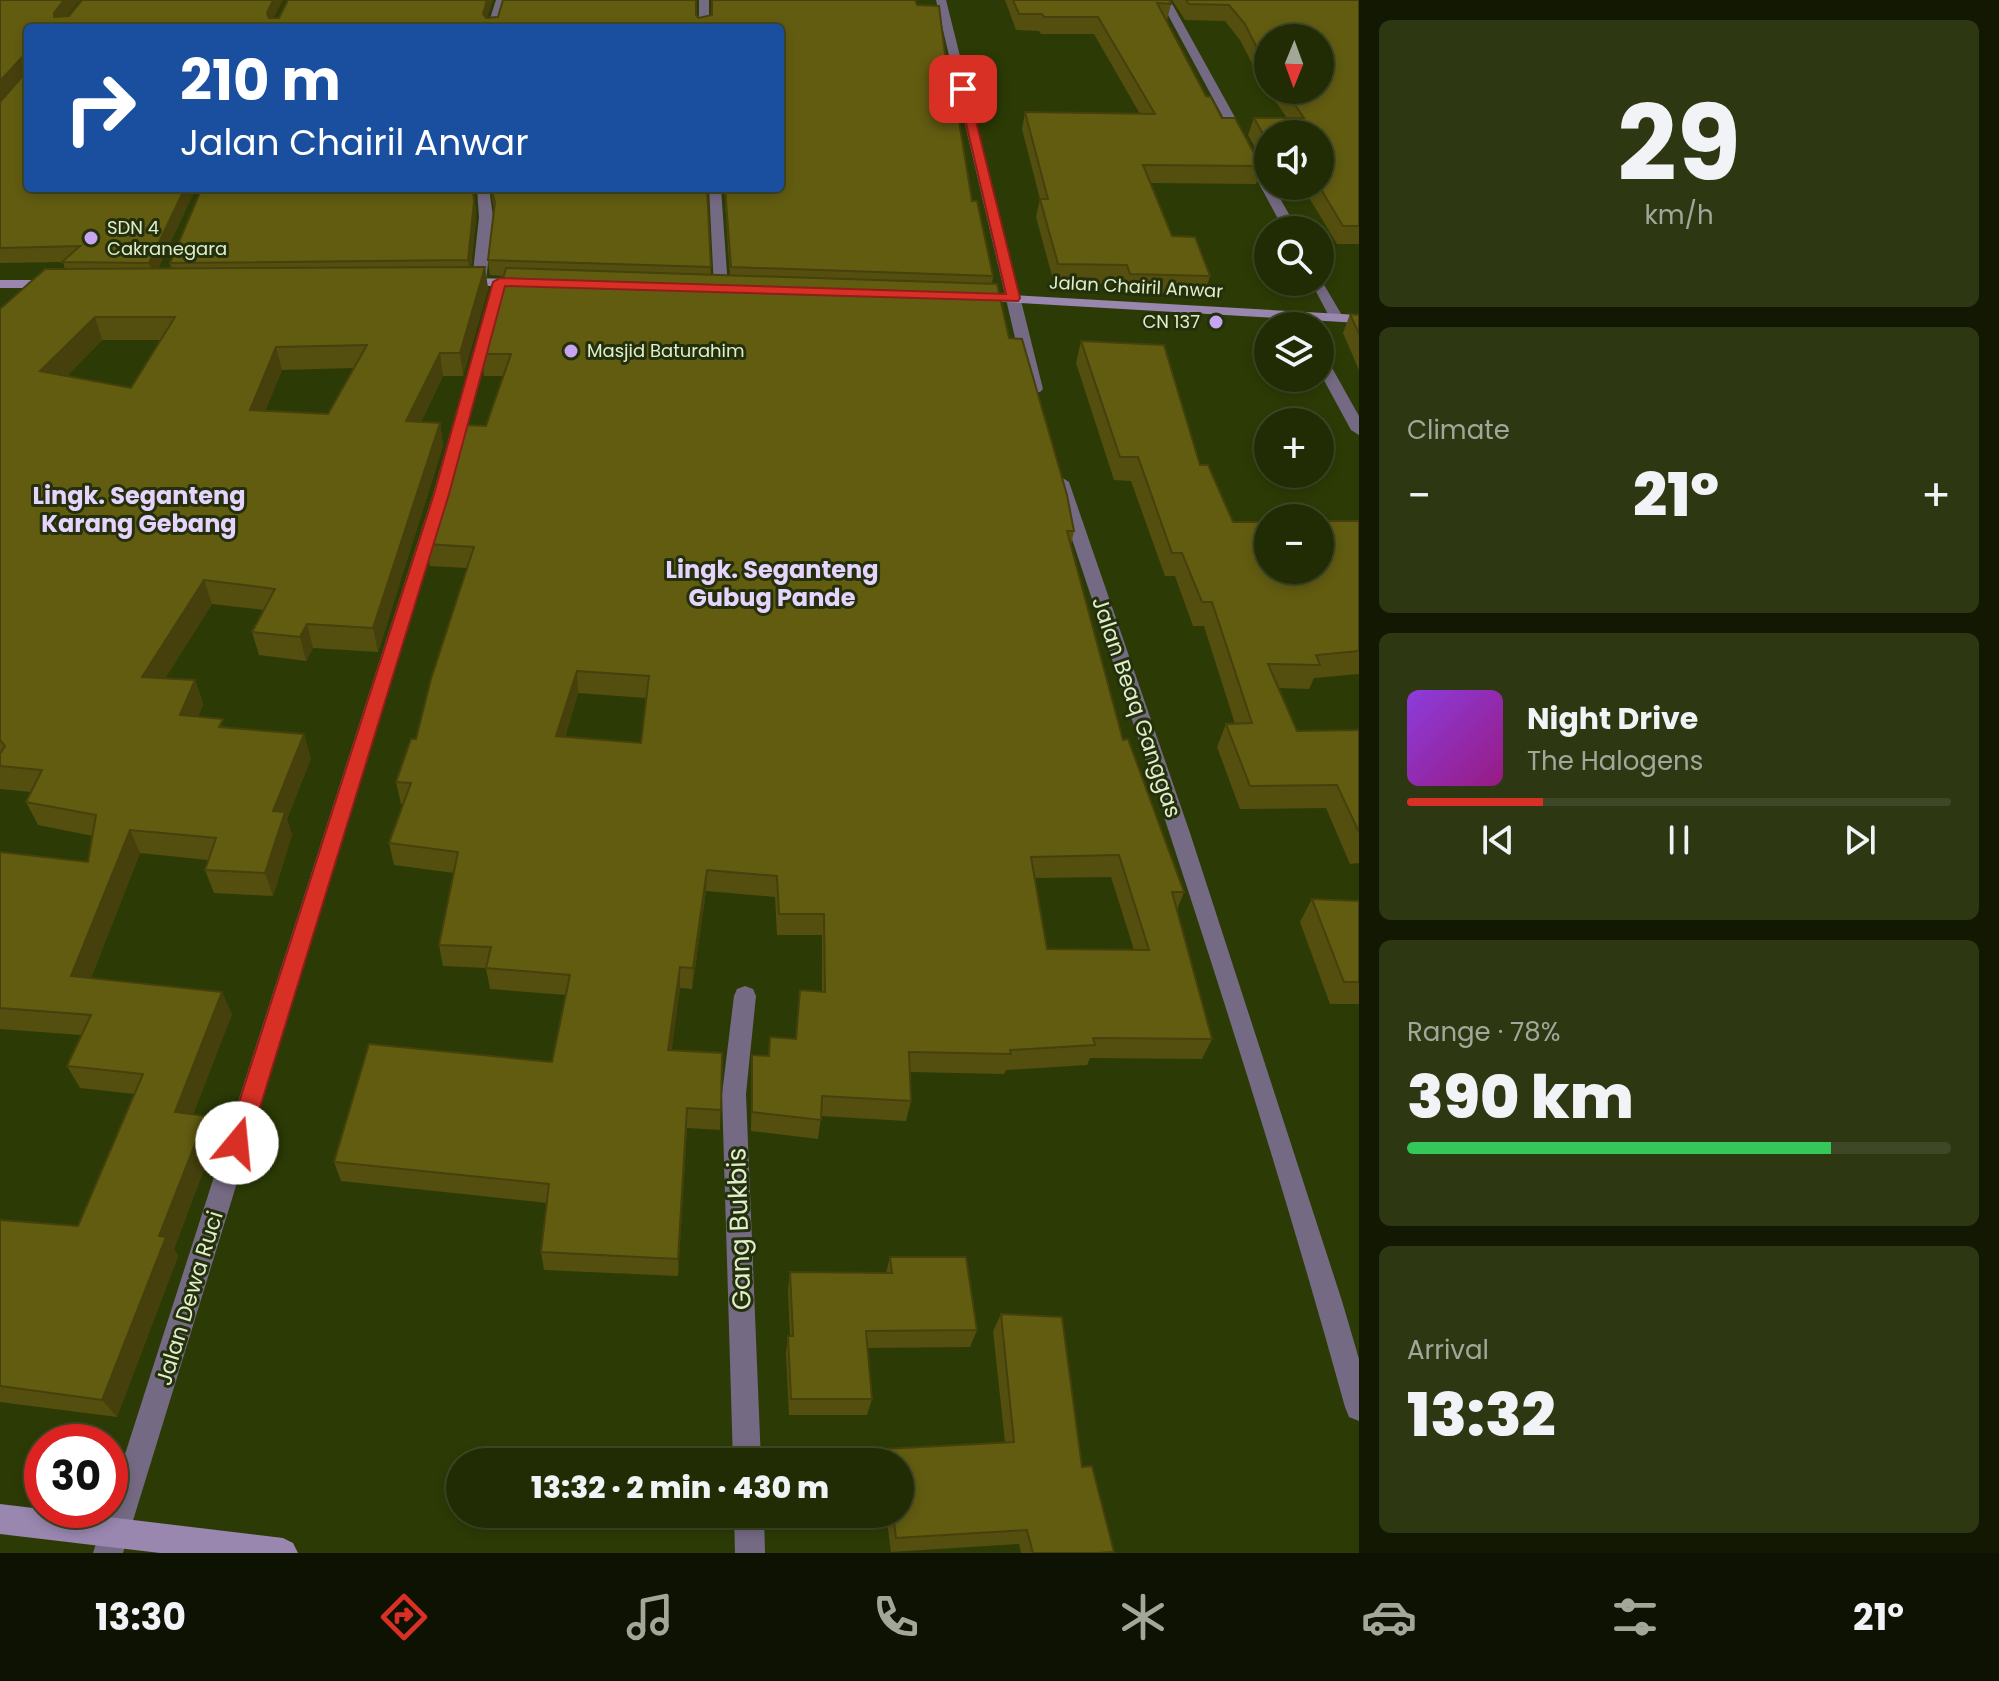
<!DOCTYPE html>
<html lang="en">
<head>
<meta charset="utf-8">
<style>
	:root { --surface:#212c04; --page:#2d3813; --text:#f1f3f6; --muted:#a2a79a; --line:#3e4826; --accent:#d93025 }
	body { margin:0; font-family:Poppins,sans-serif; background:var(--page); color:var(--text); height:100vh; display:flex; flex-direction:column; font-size:30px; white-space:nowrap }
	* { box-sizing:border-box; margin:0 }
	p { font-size:26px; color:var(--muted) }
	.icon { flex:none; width:44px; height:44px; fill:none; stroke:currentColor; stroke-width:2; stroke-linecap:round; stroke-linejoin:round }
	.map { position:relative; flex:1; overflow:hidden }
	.panel { display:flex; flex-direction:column; gap:20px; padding:20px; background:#121802; width:640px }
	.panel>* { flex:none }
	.banner { position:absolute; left:24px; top:24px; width:760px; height:168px; border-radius:8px; box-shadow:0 4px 12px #0003,0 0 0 2px var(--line); background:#1a4fa0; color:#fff; overflow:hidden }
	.needle { width:52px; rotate:181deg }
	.tools { position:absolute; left:1254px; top:24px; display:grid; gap:16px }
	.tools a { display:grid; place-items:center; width:80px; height:80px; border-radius:50%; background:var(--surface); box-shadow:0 4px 12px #0003,0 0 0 2px var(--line); font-size:40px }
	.speed { position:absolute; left:24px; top:1424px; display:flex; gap:16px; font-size:40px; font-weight:700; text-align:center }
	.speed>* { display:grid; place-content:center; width:104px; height:104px; border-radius:50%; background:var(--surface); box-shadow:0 4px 12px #0003,0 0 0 2px var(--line); line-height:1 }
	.speed .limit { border:12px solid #d22; background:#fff; color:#111 }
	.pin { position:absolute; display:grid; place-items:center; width:68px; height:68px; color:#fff; margin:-34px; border-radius:16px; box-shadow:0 4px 12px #0006 }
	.me { position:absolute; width:88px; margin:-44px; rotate:17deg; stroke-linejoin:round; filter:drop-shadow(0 0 6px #0008) }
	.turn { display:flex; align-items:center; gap:28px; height:168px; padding:0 24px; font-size:36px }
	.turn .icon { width:104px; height:104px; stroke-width:2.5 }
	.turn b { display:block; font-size:56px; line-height:68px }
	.big { font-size:60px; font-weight:800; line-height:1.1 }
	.panel .card { flex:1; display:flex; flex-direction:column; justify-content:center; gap:12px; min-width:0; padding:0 28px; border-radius:12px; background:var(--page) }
	.panel .dial { align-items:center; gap:0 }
	.dial b { font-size:104px; line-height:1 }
	.song { display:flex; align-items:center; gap:24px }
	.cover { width:96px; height:96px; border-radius:12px; background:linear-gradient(135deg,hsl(270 70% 55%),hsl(310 70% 35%)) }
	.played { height:8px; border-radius:4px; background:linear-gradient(90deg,var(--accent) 25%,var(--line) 25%) }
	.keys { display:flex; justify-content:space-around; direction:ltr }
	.heat { display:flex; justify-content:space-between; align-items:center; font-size:44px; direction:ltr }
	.charge { height:12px; border-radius:6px; background:linear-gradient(90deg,#34c759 78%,var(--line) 0) }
	.trip { position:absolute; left:446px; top:1448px; width:468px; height:80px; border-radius:40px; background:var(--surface); box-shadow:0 4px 12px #0003,0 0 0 2px var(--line); font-weight:800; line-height:80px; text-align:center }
	.dock { display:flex; height:128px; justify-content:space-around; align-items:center; background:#0d1202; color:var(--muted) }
	.dock .icon { width:56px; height:56px }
	.dock .active { color:var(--accent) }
	.dock b { font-size:36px; color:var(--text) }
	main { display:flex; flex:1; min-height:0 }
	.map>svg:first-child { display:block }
</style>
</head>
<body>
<main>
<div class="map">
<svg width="1359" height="1553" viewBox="0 0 1359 1553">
	<rect width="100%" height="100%" fill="#2c3b05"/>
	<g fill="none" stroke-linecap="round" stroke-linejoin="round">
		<g fill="#756a83" fill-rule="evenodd">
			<polygon points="496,0 506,0 497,28 487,28"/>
			<rect x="699" y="0" width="10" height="28"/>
			<polygon points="936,0 946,0 1043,389 1040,392 1030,392 1027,389"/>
			<polygon points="1160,0 1170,0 1268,177 1268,186 1273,186 1298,230 1284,230"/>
			<polygon points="477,188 489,188 493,217 486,281 479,285 472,281 479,217"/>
			<polygon points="709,188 721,188 728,288 721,292 714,288"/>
			<polygon points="500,278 507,282 449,494 123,1553 93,1553 107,1510 110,1510 110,1501 433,494 493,282"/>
			<polygon points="1320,278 1343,317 1341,320 1331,320 1311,282 1320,282"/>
			<polygon points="1320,355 1327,359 1359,416 1359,435 1351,430 1320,373"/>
			<path d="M1061,477L1069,482L1190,833L1342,1301L1359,1359V1421L1349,1417L1345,1407C1259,1095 1155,789 1053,482Z"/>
			<polygon points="745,986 753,989 756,996 746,1094 761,1462 733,1462 722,1094 734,996 737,989"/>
			<polygon points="734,1514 764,1514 765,1553 735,1553"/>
		</g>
		<g fill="#9987b0" fill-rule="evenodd">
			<polygon points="460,278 528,279 535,283 528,287 455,285 453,282"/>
			<polygon points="0,280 52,280 59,284 52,288 0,288"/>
			<polygon points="976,293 1359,315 1359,323 971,300 969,297"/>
			<polygon points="0,1504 283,1538 293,1543 298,1553 160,1553 0,1534"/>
		</g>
	</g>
	<g fill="#544f0f" fill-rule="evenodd">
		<path d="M0,0H80L66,16L274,18L487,17L696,15L699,18L712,15L711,0H915L949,87L972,201L993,276L992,284L1074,531L1071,545L1123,740L1184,892L1177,910L1212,1039L1202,1059L1090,1058L1087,1065L1006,1070L1004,1074L910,1072L911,1101L906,1121L821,1116L818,1139L751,1131L752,1055L768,1056L770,1037L796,1039L822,992V935H777L775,897L706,891L692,989L680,988L671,1051L722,1053L720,1130L687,1128L678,1276L544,1270L541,1252L547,1203L341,1181L334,1162L552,1062L566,995L490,989L486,968L443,966L439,945L454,873L394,865L389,843L403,804H401L396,782L416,739L467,568L430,566L426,544L486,426L504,376H484L482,354L504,276L490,275L488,260L494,207L490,188H707L711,275L730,276L724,188H780V28H28L196,188L158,268H171L170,263L474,188L476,217L471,267H485L488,289L463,376H443L421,422L440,423L443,446L378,652L313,648L306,661L259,655L252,632L264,610L212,604L165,678L195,680L203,704L198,717L311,758L287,819L292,835L273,896L214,893L205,870L208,860L140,853L91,978L232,1014L193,1114L216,1137L174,1249L178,1256L117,1417L0,1402V1220L78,1226L135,1094L80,1088L67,1066L81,1035L0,1029V852L88,862L93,836L38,825L26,802L31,792L0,789V309L65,269L63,262L0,263V102L24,74L0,100ZM102,340H161L131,388L67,376ZM353,368L328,414L265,411L282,370ZM578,693L646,698L641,743L565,737ZM1111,877L1134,950L1047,949L1035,878Z"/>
		<polygon points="1005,0 1169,0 1171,4 1167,20 1166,20 1206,96 1261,166 1256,184 1150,183 1172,236 1210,276 1204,295 1125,293 1122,284 1054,283 1036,217 1040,199 1022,129 1025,112 1140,114 1094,34 1041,34 1039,31 1016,30"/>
		<polygon points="1172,0 1359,0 1359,244 1337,244 1302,186 1320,186 1320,134 1268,134 1268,171 1248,135 1254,118 1287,118 1268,90 1320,90 1268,38 1268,90 1257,73 1240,40 1225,21 1185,20"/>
		<polygon points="1350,314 1359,315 1359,370 1343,333"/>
		<polygon points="1081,341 1200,465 1233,522 1359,521 1359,674 1314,678 1309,689 1278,688 1297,731 1359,730 1359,863 1350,864 1326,808 1240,809 1217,747 1226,724 1235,724 1204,626 1193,626 1175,576 1165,576 1131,481 1114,480 1076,363"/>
		<polygon points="1312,899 1359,901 1359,1004 1330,1004 1300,922"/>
		<polygon points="890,1257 977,1330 970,1347 867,1348 872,1399 867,1415 789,1415 786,1353 788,1336 790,1336 788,1290 790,1272 886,1273"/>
		<polygon points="1001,1314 1082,1467 1114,1552 1113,1553 1021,1553 1019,1544 891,1552 886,1514 900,1514 900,1462 880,1462 884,1449 1005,1442 993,1331"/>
	</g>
	<g fill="#45400c">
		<polygon points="64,0 80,0 57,28 54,13"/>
		<polygon points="273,0 283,0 269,27 267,13"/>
		<polygon points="487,0 493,0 484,27 483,14"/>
		<polygon points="23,56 28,70 0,100 0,81"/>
		<polygon points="185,188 196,188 154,278 149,263"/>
		<polygon points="474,188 476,217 470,275 468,260"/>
		<polygon points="485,267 488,289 463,376 460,353"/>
		<polygon points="95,317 102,340 49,395 40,371"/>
		<polygon points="276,347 282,370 256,434 250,410"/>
		<polygon points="440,353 443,376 410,445 406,421"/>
		<polygon points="440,423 443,446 378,652 373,628"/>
		<polygon points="204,580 212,604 151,701 142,677"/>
		<polygon points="307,624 313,648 306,661 300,637"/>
		<polygon points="577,671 578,693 558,758 556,736"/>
		<polygon points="195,680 203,704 188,739 180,715"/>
		<polygon points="304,734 311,758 287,819 292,835 273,896 265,873 273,811"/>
		<polygon points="130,830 140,853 83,999 71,976"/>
		<polygon points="707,870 706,891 692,989 693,968"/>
		<polygon points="680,967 680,988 669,1071 668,1050"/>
		<polygon points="222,992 232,1014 186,1133 175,1112"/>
		<polygon points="687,1108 687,1128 678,1276 678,1259"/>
		<polygon points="206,1116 216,1137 174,1249 178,1256 117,1417 102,1400 159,1236"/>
	</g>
	<g fill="#625c11" stroke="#45400c" stroke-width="2" fill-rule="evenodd">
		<polygon points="0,0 64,0 54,13 54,17 69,16 82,0 273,0 267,13 269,18 279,18 288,0 487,0 483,14 486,18 498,17 503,0 696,0 696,15 699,18 712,15 712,0 915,0 917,5 939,6 949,87 959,121 972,201 977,201 993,276 731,267 725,188 780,188 780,28 28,28 28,188 185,188 149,263 62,262 80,246 0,248 0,102 26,72 27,59 23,56 0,81"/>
		<polygon points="1013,0 1169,0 1171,4 1157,3 1206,96 1211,97 1222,118 1235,118 1261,166 1143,165 1172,236 1195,237 1210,276 1130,274 1127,265 1058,264 1040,199 1048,199 1025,112 1155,114 1098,17 1044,17 1042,14 1019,14"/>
		<polygon points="1186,0 1359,0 1359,226 1343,226 1319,186 1320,134 1268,134 1268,143 1254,118 1304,118 1285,90 1320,90 1320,38 1268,38 1268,65 1261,56 1245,24 1229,5 1189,4"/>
		<polygon points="202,188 473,188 474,202 468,260 170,263"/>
		<polygon points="491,188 707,188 711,267 488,260 495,202"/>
		<path d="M485,267L460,353H440L406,421L440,423L373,628L307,624L300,637L252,632L275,589L204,580L142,677L195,680L180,715L223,719L219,727L304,734L273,811L285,812L265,873L205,870L216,838L130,830L71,976L222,992L175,1112L206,1116L159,1236L166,1237L102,1400L0,1386V1220L78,1226L143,1074L67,1066L91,1015L0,1008V852L88,862L96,815L26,802L42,770L0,766V754L5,746L0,740V309L45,269ZM95,317H175L131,388L40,371ZM367,345L328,414L250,410L276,347Z"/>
		<path d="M506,268L997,284L1009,338L1022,339L1067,495L1074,531H1067L1123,740L1128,739L1184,892H1172L1212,1039L1093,1038L1095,1045L1010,1050L1011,1054L909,1052L911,1101L822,1096L821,1120L752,1112V1055L769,1056L770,1037L796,1039L800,990L825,992L824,914H779L777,876L707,870L693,968L680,967L668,1050L722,1053L721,1110L687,1108L678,1259L541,1252L549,1184L334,1162L369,1044L552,1062L570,975L486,968L491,947L439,945L458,852L389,843L411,783L396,782L411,739H416L431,679L474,547L426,544L462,425L486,426L511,354H482ZM577,671L649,676L641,743L556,736ZM1119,855L1149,950L1047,949L1031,857Z"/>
		<polygon points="1350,314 1359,315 1359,334"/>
		<polygon points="1081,341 1164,345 1200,465 1208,465 1233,522 1268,522 1268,570 1320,570 1320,521 1359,521 1359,651 1316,655 1320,665 1268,664 1297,731 1359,730 1359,832 1337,785 1250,786 1226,724 1252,723 1212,602 1202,602 1182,553 1172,553 1138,457 1120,457"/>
		<polygon points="1312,899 1359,901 1359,982 1344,982"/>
		<polygon points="890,1257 966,1257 977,1330 866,1331 872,1399 791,1399 788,1336 793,1336 790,1272 892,1273"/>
		<polygon points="1001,1314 1062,1317 1082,1467 1092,1466 1114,1552 1098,1553 1033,1553 1027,1530 896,1538 893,1514 900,1514 900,1462 886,1462 884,1449 1014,1442"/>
	</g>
	<polygon fill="#d93025" stroke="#8d1f18" stroke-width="2" points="963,86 968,89 1020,298 1018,301 505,286 449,494 249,1143 245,1150 237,1153 230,1150 226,1143 434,494 493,282 500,278 1006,294 958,89"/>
	<g fill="#c7a6ef" stroke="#242f0c" stroke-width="3">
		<circle cx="91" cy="238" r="8"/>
		<circle cx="1216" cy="322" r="8"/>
		<circle cx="571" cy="351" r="8"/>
	</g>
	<g text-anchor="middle" stroke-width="6" stroke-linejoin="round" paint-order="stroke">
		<g font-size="18" fill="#e0eecb" stroke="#242f0c" text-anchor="start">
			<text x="107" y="234">SDN 4<tspan x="107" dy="21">Cakranegara</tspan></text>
			<text x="1200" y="328" text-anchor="end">CN 137</text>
			<text x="587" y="357">Masjid Baturahim</text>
		</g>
		<g font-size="18" fill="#e0eecb" stroke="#242f0c">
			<text transform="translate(1136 287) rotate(3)" y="6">Jalan Chairil Anwar</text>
		</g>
		<g font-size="22" fill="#e0eecb" stroke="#242f0c">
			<text transform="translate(1137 707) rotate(71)" y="8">Jalan Beaq Ganggas</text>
			<text transform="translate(189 1298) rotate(-73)" y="8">Jalan Dewa Ruci</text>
		</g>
		<g font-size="24" font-weight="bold" fill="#e6d4fe" stroke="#242f0c">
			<text x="139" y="504">Lingk. Seganteng<tspan x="139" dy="28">Karang Gebang</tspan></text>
			<text x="772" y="578">Lingk. Seganteng<tspan x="772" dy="28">Gubug Pande</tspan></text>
		</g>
		<g font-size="26" fill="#e0eecb" stroke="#242f0c">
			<text transform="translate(739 1229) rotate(-92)" y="9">Gang Bukbis</text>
		</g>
	</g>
</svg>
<div class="tools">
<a><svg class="needle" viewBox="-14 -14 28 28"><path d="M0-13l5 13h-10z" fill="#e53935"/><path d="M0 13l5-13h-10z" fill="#a2a79a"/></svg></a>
<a><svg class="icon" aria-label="sound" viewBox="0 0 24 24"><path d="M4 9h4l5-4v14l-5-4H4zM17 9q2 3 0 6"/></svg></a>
<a><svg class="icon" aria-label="search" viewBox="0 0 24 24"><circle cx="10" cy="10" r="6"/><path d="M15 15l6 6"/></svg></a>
<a><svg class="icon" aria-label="layers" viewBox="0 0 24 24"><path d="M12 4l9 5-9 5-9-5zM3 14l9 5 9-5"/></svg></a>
<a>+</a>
<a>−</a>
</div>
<div class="speed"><div class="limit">30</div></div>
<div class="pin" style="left:963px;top:89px;background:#d93025"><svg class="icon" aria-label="arrive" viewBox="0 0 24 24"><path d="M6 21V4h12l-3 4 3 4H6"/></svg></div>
<svg class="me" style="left:237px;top:1143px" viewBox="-20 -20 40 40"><circle r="19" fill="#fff"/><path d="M0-13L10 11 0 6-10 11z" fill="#d93025"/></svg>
<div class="trip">13:32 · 2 min · 430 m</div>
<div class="banner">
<div class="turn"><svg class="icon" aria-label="right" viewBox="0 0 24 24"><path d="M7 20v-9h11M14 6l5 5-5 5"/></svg><div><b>210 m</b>Jalan Chairil Anwar</div></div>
</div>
</div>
<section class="panel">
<div class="card dial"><b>29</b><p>km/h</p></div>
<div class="card"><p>Climate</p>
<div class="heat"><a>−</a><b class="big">21°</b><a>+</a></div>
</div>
<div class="card">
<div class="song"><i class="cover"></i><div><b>Night Drive</b><p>The Halogens</p></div></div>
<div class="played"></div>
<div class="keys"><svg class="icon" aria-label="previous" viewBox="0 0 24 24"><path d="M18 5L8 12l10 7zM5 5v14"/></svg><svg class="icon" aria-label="pause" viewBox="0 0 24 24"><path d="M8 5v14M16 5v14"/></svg><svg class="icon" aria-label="next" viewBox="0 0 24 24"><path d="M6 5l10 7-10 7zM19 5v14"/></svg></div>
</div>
<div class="card"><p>Range · 78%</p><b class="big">390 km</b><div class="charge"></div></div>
<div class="card"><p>Arrival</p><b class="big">13:32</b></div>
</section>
</main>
<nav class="dock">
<b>13:30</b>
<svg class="icon active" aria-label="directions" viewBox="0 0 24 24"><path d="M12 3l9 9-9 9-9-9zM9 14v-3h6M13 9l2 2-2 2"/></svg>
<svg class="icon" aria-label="music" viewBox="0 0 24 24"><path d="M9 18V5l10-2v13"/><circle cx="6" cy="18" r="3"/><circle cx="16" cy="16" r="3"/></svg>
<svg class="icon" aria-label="phone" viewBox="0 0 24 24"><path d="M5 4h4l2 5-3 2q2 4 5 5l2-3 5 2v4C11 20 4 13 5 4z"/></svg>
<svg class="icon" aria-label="climate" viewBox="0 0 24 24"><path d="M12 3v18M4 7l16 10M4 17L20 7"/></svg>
<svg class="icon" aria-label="car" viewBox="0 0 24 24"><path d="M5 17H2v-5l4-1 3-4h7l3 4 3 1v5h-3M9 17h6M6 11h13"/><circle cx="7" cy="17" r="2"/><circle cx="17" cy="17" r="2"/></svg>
<svg class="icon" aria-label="filters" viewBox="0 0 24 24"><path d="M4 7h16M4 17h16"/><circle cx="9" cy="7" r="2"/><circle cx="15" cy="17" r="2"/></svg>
<b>21°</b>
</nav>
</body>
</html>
